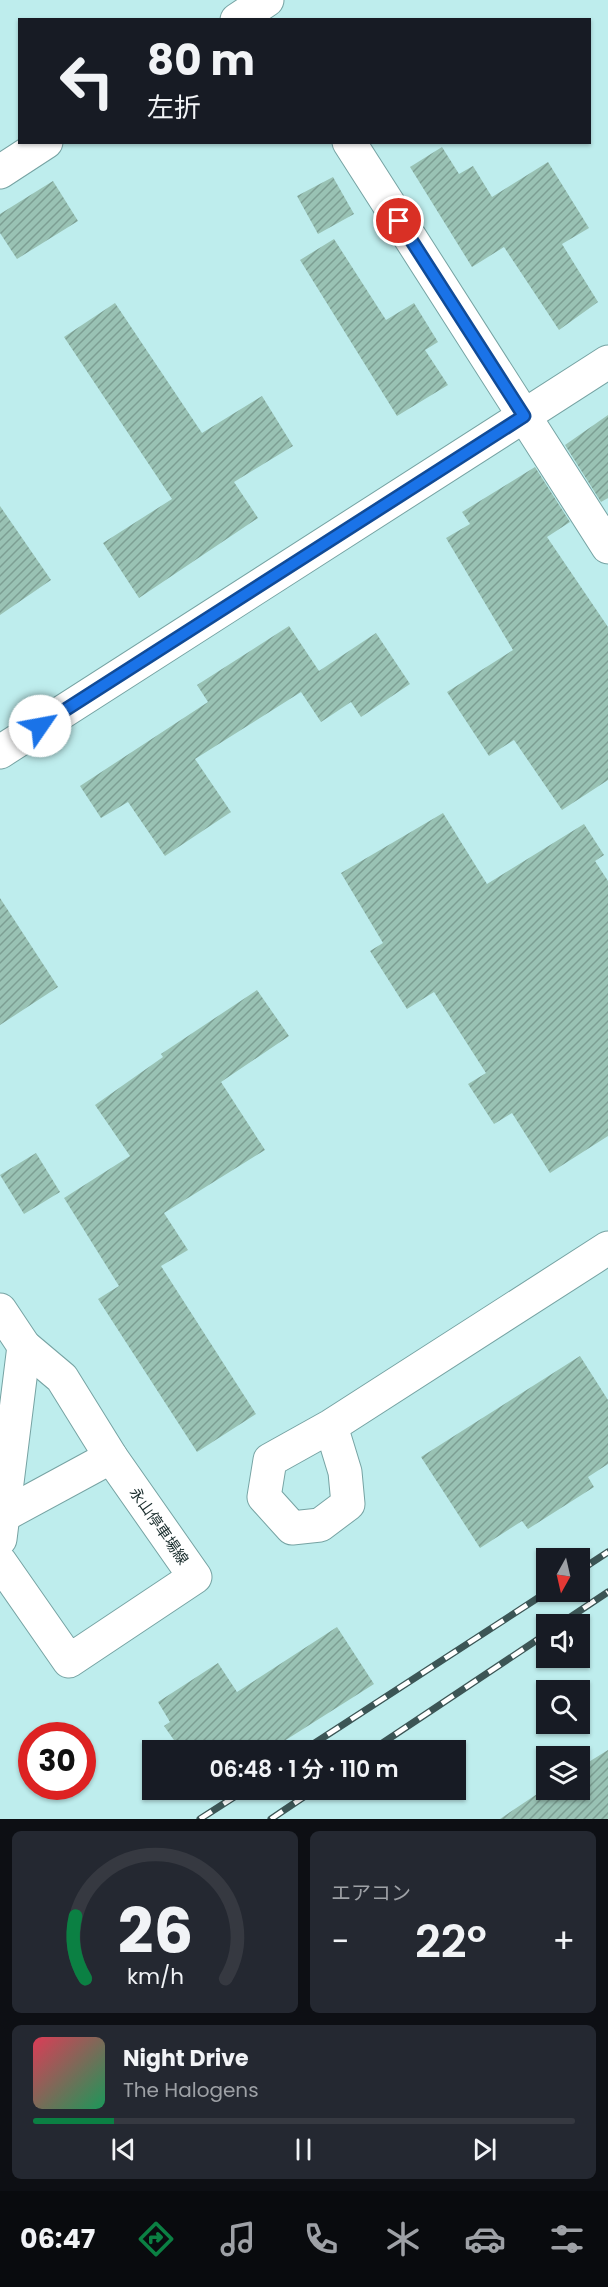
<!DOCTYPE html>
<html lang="ja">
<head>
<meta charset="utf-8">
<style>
	:root { --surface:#171b24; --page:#242831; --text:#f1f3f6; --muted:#9ea1a6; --line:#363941; --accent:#0b8043 }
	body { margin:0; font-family:Poppins,"Noto Sans JP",sans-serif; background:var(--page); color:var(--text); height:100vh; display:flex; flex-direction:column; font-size:22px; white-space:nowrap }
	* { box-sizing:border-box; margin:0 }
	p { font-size:20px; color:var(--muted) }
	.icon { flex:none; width:33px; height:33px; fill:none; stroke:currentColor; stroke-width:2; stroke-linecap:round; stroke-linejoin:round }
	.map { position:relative; height:1819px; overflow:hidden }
	.drawer { display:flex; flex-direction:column; gap:12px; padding:12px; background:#0d0f14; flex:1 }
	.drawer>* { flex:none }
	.top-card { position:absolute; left:18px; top:18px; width:573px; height:126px; border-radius:0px; box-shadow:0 2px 4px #0004; background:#171b24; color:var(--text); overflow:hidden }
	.needle { width:39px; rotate:188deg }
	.buttons { position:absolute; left:536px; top:1548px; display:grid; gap:12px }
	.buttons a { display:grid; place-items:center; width:54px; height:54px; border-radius:0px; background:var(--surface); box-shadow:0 2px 4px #0004; font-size:30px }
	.speed { position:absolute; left:18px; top:1722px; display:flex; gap:12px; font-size:30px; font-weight:700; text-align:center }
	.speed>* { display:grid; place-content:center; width:78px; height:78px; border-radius:50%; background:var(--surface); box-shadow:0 2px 4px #0004; line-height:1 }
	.speed .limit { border:9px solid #d22; background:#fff; color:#111 }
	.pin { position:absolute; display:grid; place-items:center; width:51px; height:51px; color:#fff; margin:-26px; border:3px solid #fff; border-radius:50%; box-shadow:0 2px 6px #0007 }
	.me { position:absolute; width:66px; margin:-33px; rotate:57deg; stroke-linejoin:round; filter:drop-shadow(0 0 4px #0008) }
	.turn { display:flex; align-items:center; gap:21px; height:126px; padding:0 30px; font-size:27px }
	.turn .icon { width:78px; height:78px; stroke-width:2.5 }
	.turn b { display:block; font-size:42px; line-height:51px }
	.big { font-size:45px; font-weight:600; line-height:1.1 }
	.drawer .widget { flex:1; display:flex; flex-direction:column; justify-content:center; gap:9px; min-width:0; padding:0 21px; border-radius:9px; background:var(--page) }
	.drawer .dial { align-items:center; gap:0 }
	.dial svg { height:156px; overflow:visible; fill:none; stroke:var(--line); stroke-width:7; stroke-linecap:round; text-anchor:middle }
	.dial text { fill:var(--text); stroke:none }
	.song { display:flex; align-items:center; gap:18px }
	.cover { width:72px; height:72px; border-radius:9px; background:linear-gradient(135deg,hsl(350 70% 55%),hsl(150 70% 35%)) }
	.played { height:6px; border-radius:3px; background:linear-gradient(90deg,var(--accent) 15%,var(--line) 15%) }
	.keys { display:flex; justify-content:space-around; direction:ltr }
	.heat { display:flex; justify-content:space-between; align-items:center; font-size:33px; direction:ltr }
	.drawer .tiles { flex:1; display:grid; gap:12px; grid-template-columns:1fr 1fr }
	.widget:last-child { grid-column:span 2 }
	.trip { position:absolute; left:142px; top:1740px; width:324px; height:60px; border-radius:0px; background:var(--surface); box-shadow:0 2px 4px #0004; font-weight:600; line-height:60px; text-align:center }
	.tabs { display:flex; height:96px; justify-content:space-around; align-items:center; background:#090b0e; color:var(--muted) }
	.tabs .icon { width:42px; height:42px }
	.tabs .active { color:var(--accent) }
	.tabs b { font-size:27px; color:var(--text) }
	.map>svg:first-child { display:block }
</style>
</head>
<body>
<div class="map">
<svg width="608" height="1819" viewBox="0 0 608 1819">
	<defs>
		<pattern id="building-hatch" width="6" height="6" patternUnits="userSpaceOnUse" patternTransform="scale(1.5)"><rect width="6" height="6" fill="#99c2b4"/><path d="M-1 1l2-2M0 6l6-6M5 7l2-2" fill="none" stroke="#7c9e93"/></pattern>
	</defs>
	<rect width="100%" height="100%" fill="#beeded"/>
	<g fill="url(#building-hatch)">
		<polygon points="442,147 459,174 473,166 492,197 548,162 589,228 562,244 598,302 559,330 504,247 472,267 410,167"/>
		<polygon points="333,177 354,214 318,234 297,196"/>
		<polygon points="53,181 78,221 17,259 0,233 0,214"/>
		<polygon points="334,239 386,320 414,303 438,342 425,350 448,385 397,416 300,260"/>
		<polygon points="115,303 202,433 262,396 293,446 234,482 258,518 139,598 103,543 172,499 64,337"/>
		<polygon points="608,415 608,498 601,502 565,445"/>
		<polygon points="535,467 570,522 547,537 608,627 608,780 562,810 514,740 489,756 447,692 513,650 446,538 470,524 462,512"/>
		<polygon points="0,506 51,580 0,615"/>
		<polygon points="289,626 319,671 376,633 410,684 361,717 351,702 321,722 301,692 195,759 231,812 165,856 128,802 101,818 80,786 208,702 197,685"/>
		<polygon points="443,813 487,884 584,824 604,855 595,861 608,881 608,1136 550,1173 512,1113 494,1124 468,1084 486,1073 434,992 407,1009 370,951 383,943 341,873"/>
		<polygon points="0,898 58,987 0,1025"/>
		<polygon points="257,990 289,1036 221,1082 265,1150 164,1213 188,1250 161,1266 256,1414 197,1452 98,1299 119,1286 64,1198 130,1156 95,1105 163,1057 161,1054"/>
		<polygon points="36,1153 60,1192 24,1214 0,1175"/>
		<polygon points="580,1356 608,1400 608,1464 588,1477 594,1487 528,1529 522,1521 480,1548 421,1457"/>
		<polygon points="337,1627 374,1684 270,1750 181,1750 164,1726 170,1722 158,1702 218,1663 237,1692"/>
		<polygon points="608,1750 608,1819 500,1819 546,1788 579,1790 579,1768"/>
	</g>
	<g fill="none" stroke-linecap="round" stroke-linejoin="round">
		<g stroke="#76a3a3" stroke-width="35">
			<g id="minor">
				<polyline points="237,20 267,0"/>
				<polyline points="349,142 608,547"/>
				<polyline points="0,172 46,142"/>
				<polyline points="0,752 608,362"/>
				<polyline points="331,1426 345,1472 348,1504 320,1525 292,1528 264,1497 270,1460 331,1426 608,1248"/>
				<polyline points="4,1515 111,1457"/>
			</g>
		</g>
		<g stroke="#76a3a3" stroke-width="35">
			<g id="major">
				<polyline points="0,1310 24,1346 62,1378 111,1457 195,1577 69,1661 0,1562"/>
				<polyline points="0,1539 24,1346"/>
			</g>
		</g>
		<use href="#minor" stroke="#fff" stroke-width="33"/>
		<use href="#major" stroke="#fff" stroke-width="33"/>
		<g stroke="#3c5555" stroke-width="7">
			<g id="rail">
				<polyline points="579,1571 608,1552"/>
				<polyline points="560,1624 608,1592"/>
				<polyline points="304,1750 547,1592"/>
				<polyline points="372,1750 546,1634"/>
				<polyline points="200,1819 245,1790"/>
				<polyline points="271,1819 314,1790"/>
			</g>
		</g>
		<use href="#rail" stroke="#fff" stroke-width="4.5" stroke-dasharray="14" stroke-linecap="butt"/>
	</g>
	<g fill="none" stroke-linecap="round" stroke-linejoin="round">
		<g stroke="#114b97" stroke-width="15">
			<polyline id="route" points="40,726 524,416 399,221"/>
		</g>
		<use href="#route" stroke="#1a73e8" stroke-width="10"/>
	</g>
	<g text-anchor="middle" stroke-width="4.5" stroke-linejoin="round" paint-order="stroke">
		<g font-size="15" fill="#172a2a" stroke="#fff">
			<text transform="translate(159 1526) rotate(55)" y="5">永山停車場線</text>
		</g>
	</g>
</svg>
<div class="buttons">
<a><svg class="needle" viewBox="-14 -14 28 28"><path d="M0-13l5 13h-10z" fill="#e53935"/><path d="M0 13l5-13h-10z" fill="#9ea1a6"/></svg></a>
<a><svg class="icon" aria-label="sound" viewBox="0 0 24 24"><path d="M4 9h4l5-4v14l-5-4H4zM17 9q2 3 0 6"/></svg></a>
<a><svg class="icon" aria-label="search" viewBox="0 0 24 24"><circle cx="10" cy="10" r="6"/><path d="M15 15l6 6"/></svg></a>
<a><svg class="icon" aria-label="layers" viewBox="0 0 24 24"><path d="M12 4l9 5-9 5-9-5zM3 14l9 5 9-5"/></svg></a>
</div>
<div class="speed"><div class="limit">30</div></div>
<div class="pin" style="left:399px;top:221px;background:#d93025"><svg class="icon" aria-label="arrive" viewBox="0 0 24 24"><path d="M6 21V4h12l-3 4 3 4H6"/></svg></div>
<svg class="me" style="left:40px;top:726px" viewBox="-20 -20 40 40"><circle r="19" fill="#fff"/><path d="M0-13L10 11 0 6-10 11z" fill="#1a73e8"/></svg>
<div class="trip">06:48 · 1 分 · 110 m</div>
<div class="top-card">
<div class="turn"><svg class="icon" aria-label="left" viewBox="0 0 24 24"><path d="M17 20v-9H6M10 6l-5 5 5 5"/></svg><div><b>80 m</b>左折</div></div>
</div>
</div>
<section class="drawer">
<div class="tiles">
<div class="widget dial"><svg viewBox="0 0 100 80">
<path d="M14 69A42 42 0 1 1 86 69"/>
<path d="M14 69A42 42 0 0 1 9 37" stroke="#0b8043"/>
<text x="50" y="56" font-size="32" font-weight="700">26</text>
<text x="50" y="72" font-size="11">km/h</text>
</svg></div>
<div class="widget"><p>エアコン</p>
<div class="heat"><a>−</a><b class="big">22°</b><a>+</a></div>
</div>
<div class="widget">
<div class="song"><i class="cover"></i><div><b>Night Drive</b><p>The Halogens</p></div></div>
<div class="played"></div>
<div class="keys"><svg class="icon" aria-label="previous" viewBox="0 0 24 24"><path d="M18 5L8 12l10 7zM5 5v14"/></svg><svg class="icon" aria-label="pause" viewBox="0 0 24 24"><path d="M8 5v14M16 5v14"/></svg><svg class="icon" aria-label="next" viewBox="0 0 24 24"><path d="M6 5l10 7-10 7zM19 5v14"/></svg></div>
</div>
</div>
</section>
<nav class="tabs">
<b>06:47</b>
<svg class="icon active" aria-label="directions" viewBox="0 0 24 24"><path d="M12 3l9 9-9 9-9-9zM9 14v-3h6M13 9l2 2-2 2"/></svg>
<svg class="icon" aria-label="music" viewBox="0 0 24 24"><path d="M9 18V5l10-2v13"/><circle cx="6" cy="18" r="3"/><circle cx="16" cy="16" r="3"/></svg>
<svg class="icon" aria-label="phone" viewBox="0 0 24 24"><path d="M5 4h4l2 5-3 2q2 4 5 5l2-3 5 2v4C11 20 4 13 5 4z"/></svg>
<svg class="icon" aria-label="climate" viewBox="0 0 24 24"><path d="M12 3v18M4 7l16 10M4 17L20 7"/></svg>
<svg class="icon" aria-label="car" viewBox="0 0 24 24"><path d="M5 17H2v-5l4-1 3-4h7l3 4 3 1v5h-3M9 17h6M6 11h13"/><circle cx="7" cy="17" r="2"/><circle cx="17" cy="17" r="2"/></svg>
<svg class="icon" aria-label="filters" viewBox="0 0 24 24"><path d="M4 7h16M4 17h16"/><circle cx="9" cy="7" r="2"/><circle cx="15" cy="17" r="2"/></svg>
</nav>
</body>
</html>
